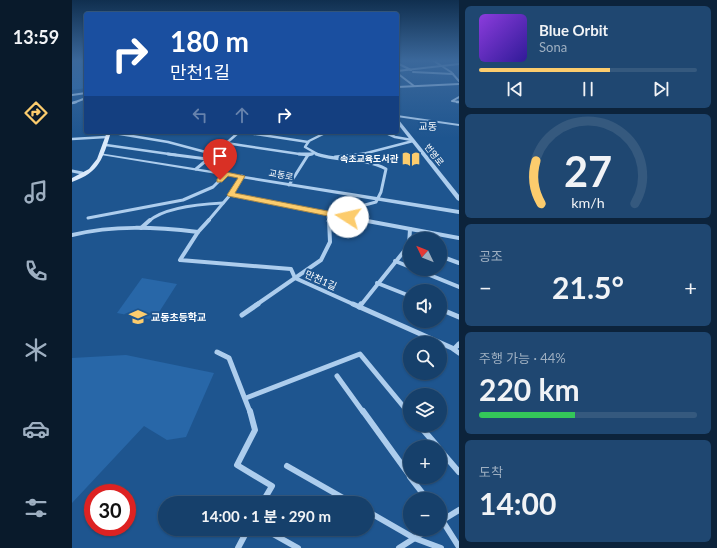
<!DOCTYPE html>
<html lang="ko">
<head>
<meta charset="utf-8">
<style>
	:root { --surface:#16406b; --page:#1f4771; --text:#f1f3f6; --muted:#9eafc1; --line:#35597e; --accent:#fccc6d }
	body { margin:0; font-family:Lato,"Noto Sans KR",sans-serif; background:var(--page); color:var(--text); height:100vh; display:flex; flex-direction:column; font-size:15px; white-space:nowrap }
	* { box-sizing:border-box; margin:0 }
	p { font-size:13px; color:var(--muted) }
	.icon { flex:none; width:22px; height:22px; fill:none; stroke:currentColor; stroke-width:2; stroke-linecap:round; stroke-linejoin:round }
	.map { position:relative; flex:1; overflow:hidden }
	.details { display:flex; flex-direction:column; gap:6px; padding:6px; background:#0c233b; width:258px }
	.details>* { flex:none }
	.hud { position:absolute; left:12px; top:12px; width:315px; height:122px; border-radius:4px; box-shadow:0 1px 3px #0004,0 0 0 1px var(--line); background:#1a4fa0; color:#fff; overflow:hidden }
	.needle { width:26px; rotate:313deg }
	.controls { position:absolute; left:331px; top:232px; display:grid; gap:8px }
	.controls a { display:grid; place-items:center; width:44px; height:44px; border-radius:50%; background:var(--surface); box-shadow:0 1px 3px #0004,0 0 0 1px var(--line); font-size:20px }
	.speed { position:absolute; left:12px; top:484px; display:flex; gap:8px; font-size:20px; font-weight:700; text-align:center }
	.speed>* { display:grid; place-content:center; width:52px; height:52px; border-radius:50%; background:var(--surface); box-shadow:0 1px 3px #0004,0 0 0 1px var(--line); line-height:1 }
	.speed .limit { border:6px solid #d22; background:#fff; color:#111 }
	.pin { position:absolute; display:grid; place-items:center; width:34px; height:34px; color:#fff; margin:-41px -17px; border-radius:50% 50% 50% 0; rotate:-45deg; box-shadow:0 0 4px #0007 }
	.pin .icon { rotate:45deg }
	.me { position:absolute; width:44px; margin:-22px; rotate:280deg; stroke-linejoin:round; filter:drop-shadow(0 0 3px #0008) }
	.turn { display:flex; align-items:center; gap:14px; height:84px; padding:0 20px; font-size:18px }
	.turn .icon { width:52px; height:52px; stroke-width:2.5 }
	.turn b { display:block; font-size:28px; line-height:34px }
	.lanes { display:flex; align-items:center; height:38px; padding:0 20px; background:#0003; justify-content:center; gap:20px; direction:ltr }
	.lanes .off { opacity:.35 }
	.big { font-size:30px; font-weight:700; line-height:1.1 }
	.details .tile { flex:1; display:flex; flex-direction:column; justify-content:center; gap:6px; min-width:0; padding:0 14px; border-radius:6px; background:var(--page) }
	.details .dial { align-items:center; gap:0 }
	.dial svg { height:104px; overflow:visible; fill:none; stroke:var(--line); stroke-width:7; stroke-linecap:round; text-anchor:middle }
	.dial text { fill:var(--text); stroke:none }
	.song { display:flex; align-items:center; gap:12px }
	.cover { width:48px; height:48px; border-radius:6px; background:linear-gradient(135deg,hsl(270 70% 55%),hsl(250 70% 35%)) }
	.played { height:4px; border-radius:2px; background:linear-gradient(90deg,var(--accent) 60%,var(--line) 60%) }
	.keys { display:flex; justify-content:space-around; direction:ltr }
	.heat { display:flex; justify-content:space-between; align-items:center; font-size:22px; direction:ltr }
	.charge { height:6px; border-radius:3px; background:linear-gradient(90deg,#34c759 44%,var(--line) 0) }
	.trip { position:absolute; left:86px; top:496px; width:216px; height:40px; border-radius:20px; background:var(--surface); box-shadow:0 1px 3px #0004,0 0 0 1px var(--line); font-weight:700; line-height:40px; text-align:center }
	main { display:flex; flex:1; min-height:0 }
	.tab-bar { display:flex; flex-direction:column; width:72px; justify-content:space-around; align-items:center; background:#091a2b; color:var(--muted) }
	.tab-bar .icon { width:28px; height:28px }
	.tab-bar .selected { color:var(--accent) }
	.tab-bar b { font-size:18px; color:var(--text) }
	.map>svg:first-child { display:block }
</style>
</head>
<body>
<main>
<nav class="tab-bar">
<b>13:59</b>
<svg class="icon selected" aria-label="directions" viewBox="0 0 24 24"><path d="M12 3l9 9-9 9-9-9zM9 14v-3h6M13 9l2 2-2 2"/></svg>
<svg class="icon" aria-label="music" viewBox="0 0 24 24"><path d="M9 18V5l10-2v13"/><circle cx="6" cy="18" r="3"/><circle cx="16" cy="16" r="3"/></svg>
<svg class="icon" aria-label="phone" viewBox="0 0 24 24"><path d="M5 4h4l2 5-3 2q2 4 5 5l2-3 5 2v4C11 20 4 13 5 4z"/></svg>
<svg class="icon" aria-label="climate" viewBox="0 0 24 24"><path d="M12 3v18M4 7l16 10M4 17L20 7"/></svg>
<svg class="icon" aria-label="car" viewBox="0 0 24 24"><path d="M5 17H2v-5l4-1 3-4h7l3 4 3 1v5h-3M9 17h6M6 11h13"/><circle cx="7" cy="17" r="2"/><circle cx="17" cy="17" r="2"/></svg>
<svg class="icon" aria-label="filters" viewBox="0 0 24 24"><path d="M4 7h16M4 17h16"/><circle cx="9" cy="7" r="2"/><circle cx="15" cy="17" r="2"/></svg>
</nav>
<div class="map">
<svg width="387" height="548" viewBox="0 0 387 548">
	<rect width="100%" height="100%" fill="#1e558f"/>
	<g fill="#2867a8">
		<polygon points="14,61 14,88 0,90 0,61"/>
		<polygon points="70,278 105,284 82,320 45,313"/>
		<polygon points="54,355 142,373 114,437 95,440 72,426 0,503 0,358"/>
	</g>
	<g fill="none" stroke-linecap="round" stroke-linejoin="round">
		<g stroke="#adcded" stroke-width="2">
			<polyline points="362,61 379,72 387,81"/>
			<polyline points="325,63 339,70"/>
			<polyline points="325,71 387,64"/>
			<polyline points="341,72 381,74"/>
			<polyline points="325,73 342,86"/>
			<polyline points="325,87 387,84"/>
			<polyline points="0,95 14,93"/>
			<polyline points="387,97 380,101 387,102"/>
			<polyline points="1,103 14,98"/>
		</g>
		<g stroke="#adcded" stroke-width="2.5">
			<polyline points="385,102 387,102"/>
			<polyline points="0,103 4,102"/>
			<polyline points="36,132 96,142 141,154"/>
			<polyline points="170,132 236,142"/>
			<polyline points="312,132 323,137 340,140"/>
			<polyline points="0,139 34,137"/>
			<polyline points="154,143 234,155"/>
			<polyline points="34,145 104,155"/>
			<polyline points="141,155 167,132"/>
			<polyline points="237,155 242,153"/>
			<polyline points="247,155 233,147 237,141 255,132"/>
			<polyline points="287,155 341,141"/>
		</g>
		<g stroke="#adcded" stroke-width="3">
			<polyline points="96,154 135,159"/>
			<polyline points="227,154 240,154"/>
			<path d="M244,154C267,162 293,157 314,169L309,192L304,202L293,205L270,206L256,221"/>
			<polyline points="263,157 291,154"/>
			<polyline points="124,169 142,154"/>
			<polyline points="0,171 10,173"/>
			<polyline points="217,185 236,155"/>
			<polyline points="158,195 295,221"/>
			<polyline points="16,218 111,200 141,187 154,174"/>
			<path d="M77,221C93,207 130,204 151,203"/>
			<polyline points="136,221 158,195 170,176"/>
		</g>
		<g stroke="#adcded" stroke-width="4">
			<polyline points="137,220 126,232 108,260 219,269 223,278 283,305"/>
			<polyline points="290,220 387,238"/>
			<polyline points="69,228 78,220"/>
			<path d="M0,235C42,225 83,227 126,232"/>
			<polyline points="368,256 387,263"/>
			<polyline points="323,261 338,267"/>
			<polyline points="343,269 387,287"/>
			<polyline points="305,283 338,296"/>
			<polyline points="184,305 249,260 258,242 257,220"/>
			<polyline points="289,305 337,245 338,229"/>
		</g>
		<g stroke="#adcded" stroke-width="5">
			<polyline points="281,304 380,348 387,353"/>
			<polyline points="287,307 289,304"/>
			<polyline points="368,309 387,317"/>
			<polyline points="170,315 186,304"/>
			<polyline points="382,349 387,344"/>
			<polyline points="145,352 157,358 178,412"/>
			<polyline points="265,376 291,412"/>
			<polyline points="174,398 288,354 336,412"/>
		</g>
		<g stroke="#adcded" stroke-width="6">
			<polyline points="178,411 183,430 165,465 200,486 190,503"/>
			<polyline points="291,411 338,476"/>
			<polyline points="336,411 338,414"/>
			<polyline points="347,425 366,447"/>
			<polyline points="368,450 387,472"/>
			<polyline points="215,466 280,503"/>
			<polyline points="338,477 355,499"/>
			<polyline points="295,511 342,538 369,548"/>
			<polyline points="368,517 387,547"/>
			<polyline points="369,521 387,510"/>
			<polyline points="192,529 226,548"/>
			<polyline points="166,548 176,529"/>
			<polyline points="327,548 357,529"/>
		</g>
		<g fill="#adcded" fill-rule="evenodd">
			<polygon points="325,115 387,124 387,126 325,117"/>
			<polygon points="325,119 326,119 387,195 387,201 385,200 325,123"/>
			<polygon points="27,153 387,210 387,214 29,155 27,154"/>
		</g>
		<path fill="#dae9fa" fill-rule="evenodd" d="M35,132H39C31,158 28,172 0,182V178L17,169L25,159Z"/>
	</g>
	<linearGradient id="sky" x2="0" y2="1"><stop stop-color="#102f4f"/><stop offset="0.44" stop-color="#3b689b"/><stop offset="1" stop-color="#3b689b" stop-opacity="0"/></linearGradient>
	<rect width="387" height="138" fill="url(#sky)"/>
	<polygon fill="#fccc6d" stroke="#a48547" points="154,172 173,176 163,193 276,215 280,217 276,220 156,196 155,195 166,178 156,176 150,182 145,182 145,179"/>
	<defs>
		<g id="library-bare" transform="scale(1.38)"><path d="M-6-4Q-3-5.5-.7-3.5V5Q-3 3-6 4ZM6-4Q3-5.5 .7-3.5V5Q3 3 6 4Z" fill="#fccc6d" stroke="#1e558f" stroke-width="2.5" paint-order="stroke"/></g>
		<g id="school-bare" transform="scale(1.38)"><path d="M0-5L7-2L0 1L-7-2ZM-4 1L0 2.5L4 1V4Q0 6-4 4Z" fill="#fccc6d" stroke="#1e558f" stroke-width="2.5" paint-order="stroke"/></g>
	</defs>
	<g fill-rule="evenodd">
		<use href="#library-bare" x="339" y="159"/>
		<use href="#school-bare" x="66" y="317"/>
	</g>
	<g text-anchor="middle" stroke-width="4" stroke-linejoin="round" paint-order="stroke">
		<g font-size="9" fill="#fff" stroke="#1e558f">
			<text transform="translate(362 155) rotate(52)" y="3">번영로</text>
			<text transform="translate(209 175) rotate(10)" y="3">교동로</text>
		</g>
		<g font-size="9" font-weight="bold" fill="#fff" stroke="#1e558f" text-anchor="end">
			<text x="326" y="162">속초교육도서관</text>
		</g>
		<g font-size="10" fill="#fff" stroke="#1e558f">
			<text x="356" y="130">교동</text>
		</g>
		<g font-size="10" fill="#fff" stroke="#1e558f">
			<text transform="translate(249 280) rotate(24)" y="4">만천1길</text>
		</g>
		<g font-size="10" font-weight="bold" fill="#fff" stroke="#1e558f" text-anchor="start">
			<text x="79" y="321">교동초등학교</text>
		</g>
	</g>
</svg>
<div class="controls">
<a><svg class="needle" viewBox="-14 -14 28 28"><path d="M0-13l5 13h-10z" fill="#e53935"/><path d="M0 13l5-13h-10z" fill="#9eafc1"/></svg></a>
<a><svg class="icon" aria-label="sound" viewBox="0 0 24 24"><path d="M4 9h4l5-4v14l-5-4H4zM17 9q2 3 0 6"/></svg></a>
<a><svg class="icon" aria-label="search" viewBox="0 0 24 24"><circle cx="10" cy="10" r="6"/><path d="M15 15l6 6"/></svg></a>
<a><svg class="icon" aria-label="layers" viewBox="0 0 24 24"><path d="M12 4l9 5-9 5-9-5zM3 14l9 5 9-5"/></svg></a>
<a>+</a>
<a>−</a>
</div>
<div class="speed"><div class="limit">30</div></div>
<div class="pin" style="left:148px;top:180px;background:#d93025"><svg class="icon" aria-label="arrive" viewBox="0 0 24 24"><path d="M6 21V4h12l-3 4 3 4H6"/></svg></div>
<svg class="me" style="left:276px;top:217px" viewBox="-20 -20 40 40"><circle r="19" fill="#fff"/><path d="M0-13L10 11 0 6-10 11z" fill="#fccc6d"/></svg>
<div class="trip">14:00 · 1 분 · 290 m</div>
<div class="hud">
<div class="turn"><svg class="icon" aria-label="right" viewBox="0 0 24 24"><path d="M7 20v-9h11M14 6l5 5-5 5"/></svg><div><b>180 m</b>만천1길</div></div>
<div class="lanes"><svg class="icon off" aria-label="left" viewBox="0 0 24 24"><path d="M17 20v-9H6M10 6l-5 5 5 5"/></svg><svg class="icon off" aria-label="ahead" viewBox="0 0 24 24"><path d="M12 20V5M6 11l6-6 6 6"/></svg><svg class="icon" aria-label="right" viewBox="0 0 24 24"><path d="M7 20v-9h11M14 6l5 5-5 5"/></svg></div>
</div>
</div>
<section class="details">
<div class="tile">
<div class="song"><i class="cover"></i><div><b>Blue Orbit</b><p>Sona</p></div></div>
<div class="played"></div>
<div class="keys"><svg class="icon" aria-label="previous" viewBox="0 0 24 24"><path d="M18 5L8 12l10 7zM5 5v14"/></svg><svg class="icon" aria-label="pause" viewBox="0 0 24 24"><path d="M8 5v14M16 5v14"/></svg><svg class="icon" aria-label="next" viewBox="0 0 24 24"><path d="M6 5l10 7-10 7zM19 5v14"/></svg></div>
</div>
<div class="tile dial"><svg viewBox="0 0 100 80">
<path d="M14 69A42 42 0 1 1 86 69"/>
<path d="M14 69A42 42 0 0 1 10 36" stroke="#fccc6d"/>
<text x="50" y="56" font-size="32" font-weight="700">27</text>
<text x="50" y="72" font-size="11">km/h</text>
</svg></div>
<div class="tile"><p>공조</p>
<div class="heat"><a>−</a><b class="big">21.5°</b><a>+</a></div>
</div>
<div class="tile"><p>주행 가능 · 44%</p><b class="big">220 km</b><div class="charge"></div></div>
<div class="tile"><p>도착</p><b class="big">14:00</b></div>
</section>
</main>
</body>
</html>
